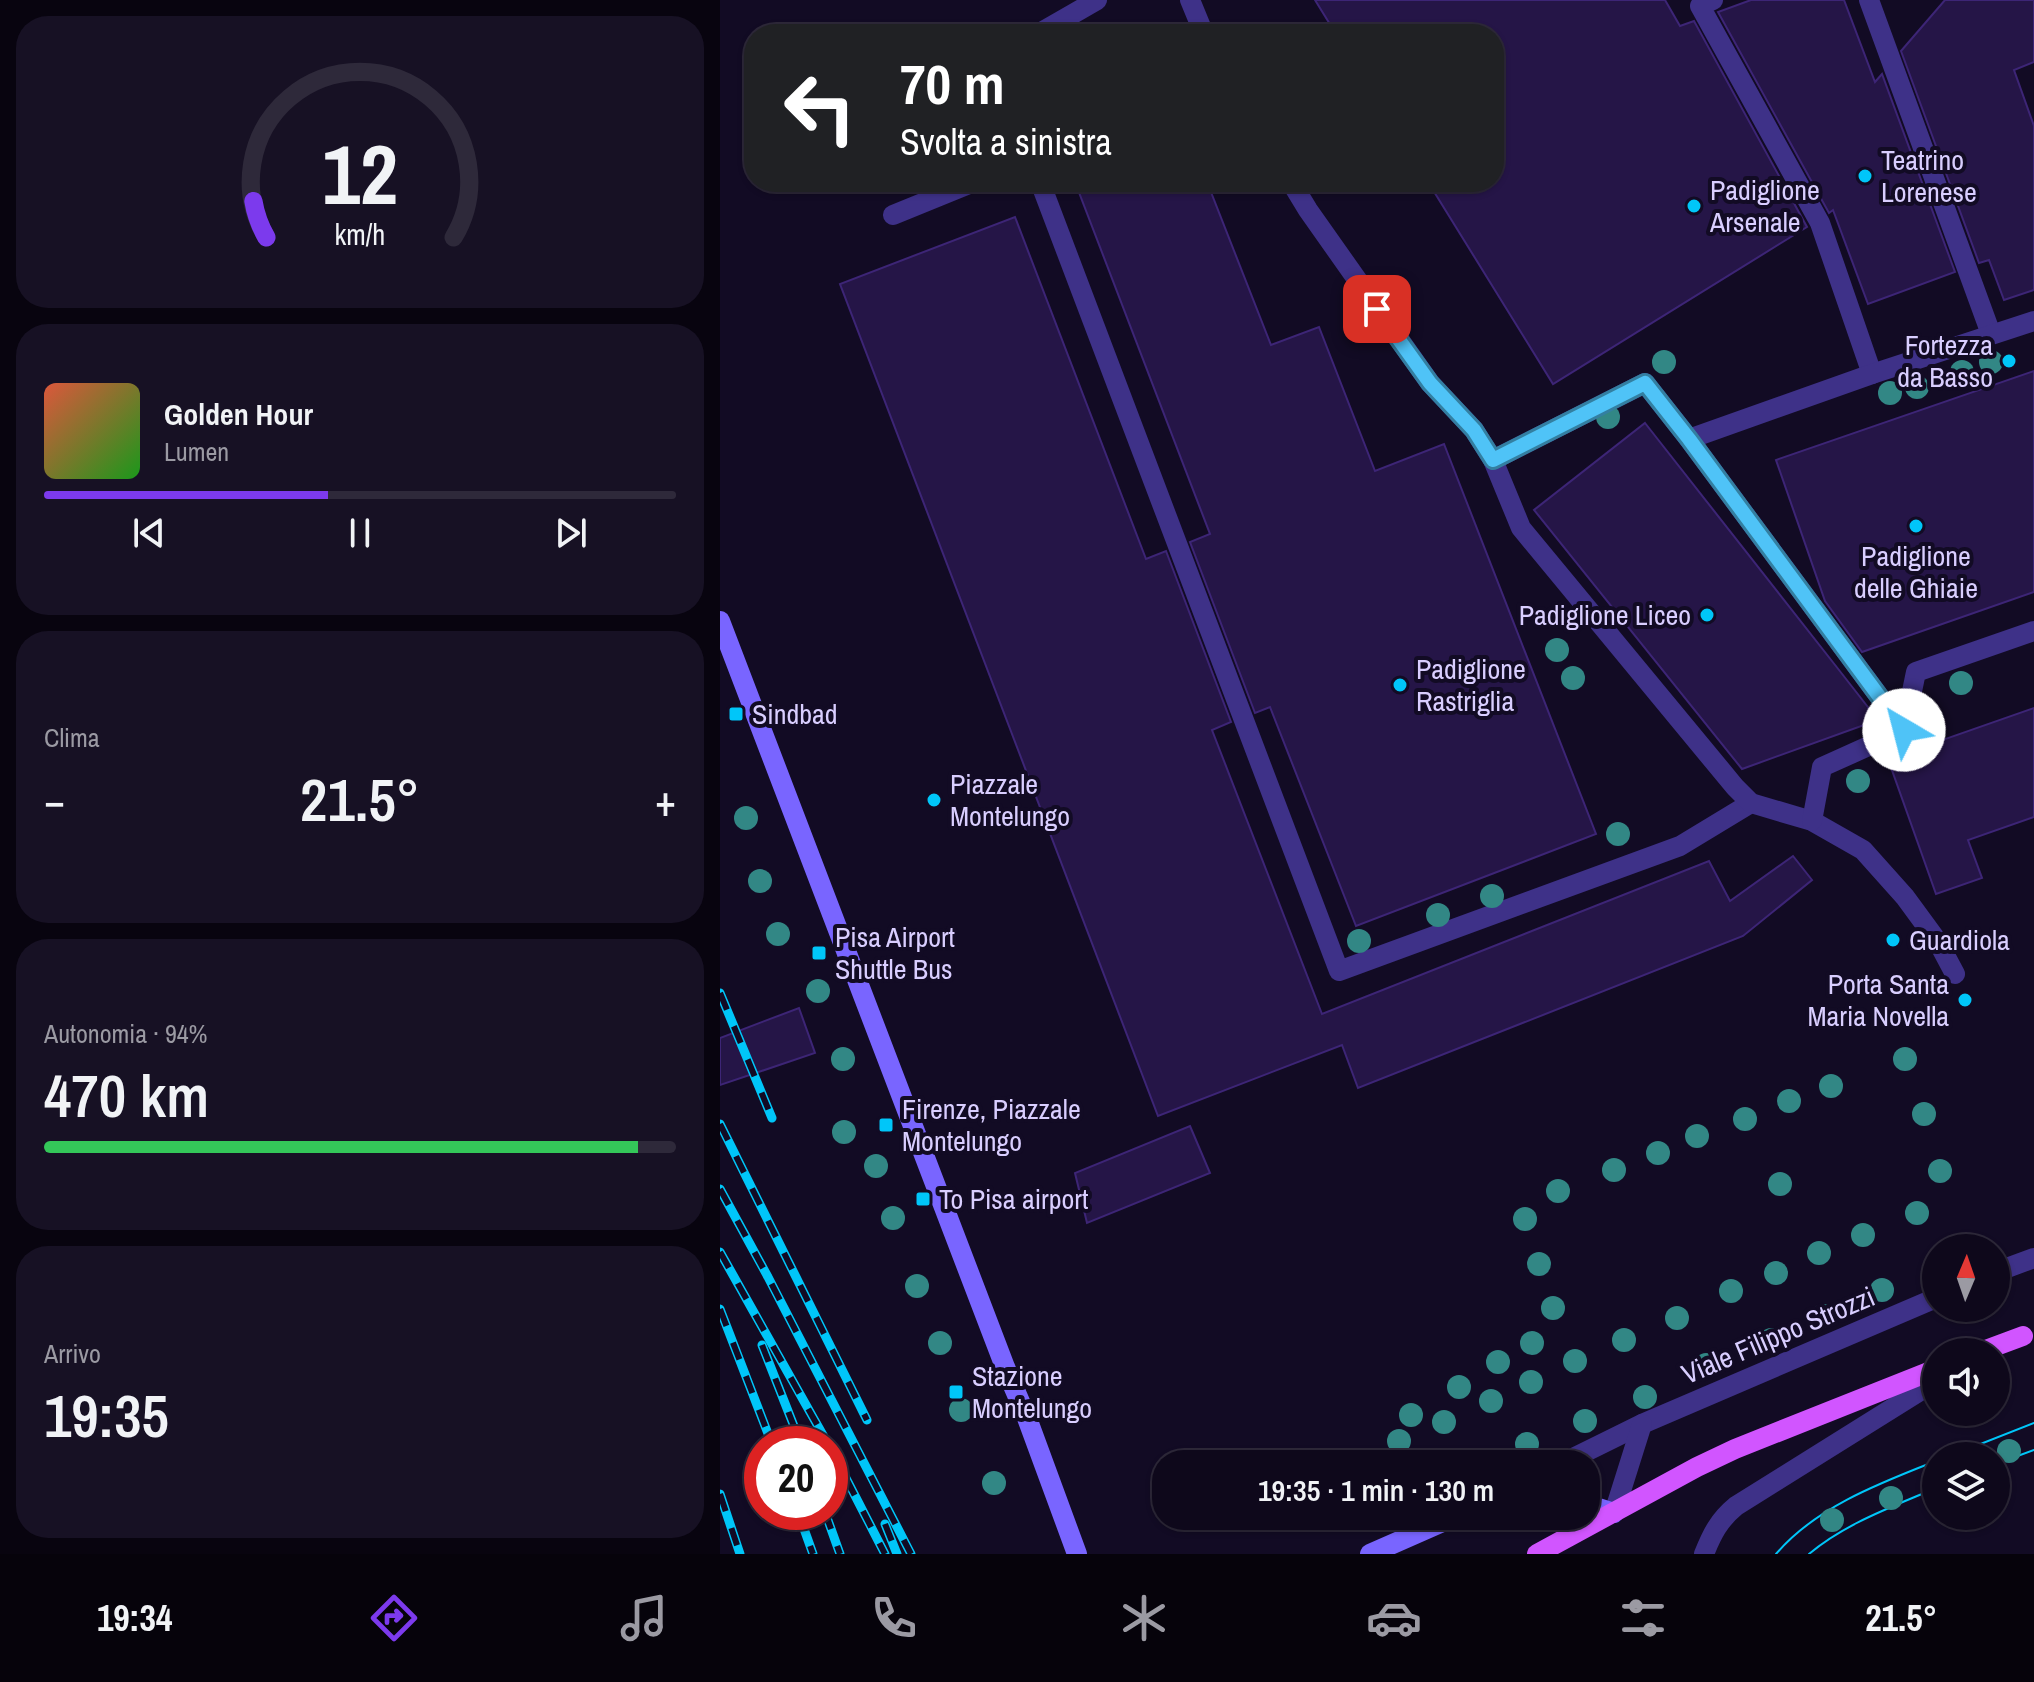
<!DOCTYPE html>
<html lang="it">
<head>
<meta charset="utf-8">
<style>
	:root { --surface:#0e081b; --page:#171124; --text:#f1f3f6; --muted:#9b9aa3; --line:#2e293a; --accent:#7c3aed }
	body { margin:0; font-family:"Archivo Narrow",sans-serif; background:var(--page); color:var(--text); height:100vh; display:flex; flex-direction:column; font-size:30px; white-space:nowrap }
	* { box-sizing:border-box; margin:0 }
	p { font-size:26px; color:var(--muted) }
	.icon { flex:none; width:44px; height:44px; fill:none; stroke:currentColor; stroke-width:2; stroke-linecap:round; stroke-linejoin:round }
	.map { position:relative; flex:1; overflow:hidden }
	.panel { display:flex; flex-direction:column; gap:16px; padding:16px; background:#08040f; width:720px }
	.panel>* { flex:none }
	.hud { position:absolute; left:24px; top:24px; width:760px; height:168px; border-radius:32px; box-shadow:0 2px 6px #0004,0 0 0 2px var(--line); background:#202124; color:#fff; overflow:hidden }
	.needle { width:52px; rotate:2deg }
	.controls { position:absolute; left:1202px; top:1234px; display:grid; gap:16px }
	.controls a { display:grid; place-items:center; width:88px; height:88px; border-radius:50%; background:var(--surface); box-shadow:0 2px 6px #0004,0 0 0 2px var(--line); font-size:40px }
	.speed { position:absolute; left:24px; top:1426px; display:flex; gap:16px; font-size:40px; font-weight:700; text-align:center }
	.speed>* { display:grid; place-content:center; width:104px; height:104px; border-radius:50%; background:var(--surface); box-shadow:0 2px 6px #0004,0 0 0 2px var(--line); line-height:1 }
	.speed .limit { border:12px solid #d22; background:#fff; color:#111 }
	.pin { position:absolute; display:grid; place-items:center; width:68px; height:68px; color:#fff; margin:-34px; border-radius:16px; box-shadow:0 4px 12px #0006 }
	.me { position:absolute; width:88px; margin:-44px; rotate:323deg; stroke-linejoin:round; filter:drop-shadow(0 0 6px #0008) }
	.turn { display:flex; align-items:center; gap:28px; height:168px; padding:0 24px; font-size:36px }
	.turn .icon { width:104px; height:104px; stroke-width:2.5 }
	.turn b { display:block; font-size:56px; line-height:68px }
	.big { font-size:60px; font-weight:600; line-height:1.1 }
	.panel .tile { flex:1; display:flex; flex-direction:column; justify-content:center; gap:12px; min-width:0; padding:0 28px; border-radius:32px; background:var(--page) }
	.panel .dial { align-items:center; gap:0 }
	.dial svg { height:208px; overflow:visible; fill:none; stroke:var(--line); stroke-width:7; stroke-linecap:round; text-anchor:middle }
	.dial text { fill:var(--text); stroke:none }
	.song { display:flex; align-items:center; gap:24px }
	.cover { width:96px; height:96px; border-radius:12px; background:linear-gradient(135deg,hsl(10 70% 55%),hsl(120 70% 35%)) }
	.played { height:8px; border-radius:4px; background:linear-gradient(90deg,var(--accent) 45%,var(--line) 45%) }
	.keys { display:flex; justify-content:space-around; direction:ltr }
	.heat { display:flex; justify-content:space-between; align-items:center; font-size:44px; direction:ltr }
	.charge { height:12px; border-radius:6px; background:linear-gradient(90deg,#34c759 94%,var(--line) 0) }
	.trip { position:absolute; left:432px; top:1450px; width:448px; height:80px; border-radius:32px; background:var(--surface); box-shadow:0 2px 6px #0004,0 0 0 2px var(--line); font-weight:600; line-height:80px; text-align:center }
	.menu { display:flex; height:128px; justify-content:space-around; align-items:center; background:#06030b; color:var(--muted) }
	.menu .icon { width:56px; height:56px }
	.menu .selected { color:var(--accent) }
	.menu b { font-size:36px; color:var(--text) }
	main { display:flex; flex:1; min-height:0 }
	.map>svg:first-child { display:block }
</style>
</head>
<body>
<main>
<section class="panel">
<div class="tile dial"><svg viewBox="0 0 100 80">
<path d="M14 69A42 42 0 1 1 86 69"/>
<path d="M14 69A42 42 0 0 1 9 55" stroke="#7c3aed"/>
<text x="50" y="56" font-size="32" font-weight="700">12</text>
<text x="50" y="72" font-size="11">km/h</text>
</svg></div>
<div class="tile">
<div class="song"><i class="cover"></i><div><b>Golden Hour</b><p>Lumen</p></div></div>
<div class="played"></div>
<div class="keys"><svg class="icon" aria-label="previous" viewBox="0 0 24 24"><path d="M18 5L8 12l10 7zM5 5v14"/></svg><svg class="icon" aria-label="pause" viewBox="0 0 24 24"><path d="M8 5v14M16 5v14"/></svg><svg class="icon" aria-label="next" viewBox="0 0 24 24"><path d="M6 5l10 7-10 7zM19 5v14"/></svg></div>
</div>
<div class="tile"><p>Clima</p>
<div class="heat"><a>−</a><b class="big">21.5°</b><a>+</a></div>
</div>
<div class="tile"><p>Autonomia · 94%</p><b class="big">470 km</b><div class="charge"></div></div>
<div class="tile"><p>Arrivo</p><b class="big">19:35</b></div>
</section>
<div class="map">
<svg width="1314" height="1554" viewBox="0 0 1314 1554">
	<rect width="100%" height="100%" fill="#120b24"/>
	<g fill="#251547" stroke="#3d2576" stroke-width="2">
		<polygon points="595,0 945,0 960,26 974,21 1087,227 833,384 708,182 774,182 774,34 616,34"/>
		<polygon points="1031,0 1124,0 1155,82 1162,74 1235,272 1148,304 1113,210 1109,213 998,12"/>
		<polygon points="1225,0 1314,0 1314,62 1294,70 1314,126 1314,290 1284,300 1269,260 1259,263 1181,51"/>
		<polygon points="355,182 487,182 551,345 599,327 655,471 724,444 876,834 636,926 550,707 535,713 470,542 490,534"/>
		<polygon points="295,217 426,559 446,551 511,722 492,730 602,1014 989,861 1010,901 1073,856 1092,880 1023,936 638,1088 622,1045 438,1116 120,284"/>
		<polygon points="1314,371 1314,592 1142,652 1105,601 1056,460"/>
		<polygon points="925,423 1119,670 1158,720 1022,769 814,510"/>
		<polygon points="1314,708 1314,817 1248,840 1262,878 1216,894 1168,759"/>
		<polygon points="79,1008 95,1053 0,1085 0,1038"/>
		<polygon points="470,1126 490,1173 367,1223 355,1173"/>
	</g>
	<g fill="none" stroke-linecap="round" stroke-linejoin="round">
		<g stroke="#3e3188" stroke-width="20">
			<polyline points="470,0 484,34"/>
			<polyline points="993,0 980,6 1100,223 1152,374"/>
			<polyline points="1149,0 1271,334"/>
			<polyline points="318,34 377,0"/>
			<polyline points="320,182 619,971 960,846 1031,803"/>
			<polyline points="571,182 588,210 710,383 754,430 773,460 801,528 1015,787 1031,803 1092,821 1143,850 1185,897 1218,942 1235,974"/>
			<polyline points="173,215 254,182"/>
			<polyline points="969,439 1184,730"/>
			<polyline points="773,460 925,383 969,439 1152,374 1314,321"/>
			<polyline points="1092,821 1102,767 1184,730 1196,672 1314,631"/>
		</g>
		<g stroke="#3e3188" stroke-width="20">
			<polyline points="1276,1272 1314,1258"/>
			<polyline points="841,1464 922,1424 1216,1298"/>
			<polyline points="894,1513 922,1424"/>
			<path d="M984,1554C992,1534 999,1520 1016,1506L1216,1381"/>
		</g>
		<g stroke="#7965ff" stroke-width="20">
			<polyline points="0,621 285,1367 307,1418 357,1554"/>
			<polyline points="866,1504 894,1513"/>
			<polyline points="650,1554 736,1516"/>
		</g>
		<g stroke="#d155ff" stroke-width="20">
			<polyline points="1260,1352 1303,1336"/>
			<polyline points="817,1554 977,1467 1015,1449 1216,1369"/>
		</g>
		<g stroke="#00c6f9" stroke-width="2">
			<polyline points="1230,1456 1314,1423"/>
			<polyline points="1276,1464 1314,1450"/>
			<path d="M1056,1554C1096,1507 1160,1483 1216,1461"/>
			<path d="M1089,1554C1126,1523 1172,1507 1216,1488"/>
		</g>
		<g stroke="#00c6f9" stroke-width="9">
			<g id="rail">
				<polyline points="0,993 52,1118"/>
				<polyline points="0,1124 147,1420"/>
				<polyline points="0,1189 48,1277 191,1554"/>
				<polyline points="0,1252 108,1444"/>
				<polyline points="0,1309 52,1444"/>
				<polyline points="42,1345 81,1444"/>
				<polyline points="110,1447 165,1554"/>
				<polyline points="0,1494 20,1554"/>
				<polyline points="78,1512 93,1554"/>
				<polyline points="105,1512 120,1554"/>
				<polyline points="165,1524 177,1554"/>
			</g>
		</g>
		<use href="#rail" stroke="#120b24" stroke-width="6" stroke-dasharray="18" stroke-linecap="butt"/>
	</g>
	<g fill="#328785">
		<circle cx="944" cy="362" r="12"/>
		<circle cx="1271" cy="362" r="12"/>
		<circle cx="1242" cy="372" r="12"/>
		<circle cx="1197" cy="387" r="12"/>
		<circle cx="1170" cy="393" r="12"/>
		<circle cx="888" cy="417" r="12"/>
		<circle cx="837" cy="650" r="12"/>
		<circle cx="853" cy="678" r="12"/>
		<circle cx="1241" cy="683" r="12"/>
		<circle cx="1138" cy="781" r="12"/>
		<circle cx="26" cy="818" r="12"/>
		<circle cx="898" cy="834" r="12"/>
		<circle cx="40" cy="881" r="12"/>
		<circle cx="772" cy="896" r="12"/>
		<circle cx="718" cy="915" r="12"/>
		<circle cx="58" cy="934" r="12"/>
		<circle cx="639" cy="941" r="12"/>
		<circle cx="98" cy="991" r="12"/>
		<circle cx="123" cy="1059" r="12"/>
		<circle cx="1185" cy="1059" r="12"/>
		<circle cx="1111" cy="1086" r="12"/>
		<circle cx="1069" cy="1101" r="12"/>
		<circle cx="1204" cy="1114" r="12"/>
		<circle cx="1025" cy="1119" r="12"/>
		<circle cx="124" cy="1132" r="12"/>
		<circle cx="977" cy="1136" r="12"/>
		<circle cx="938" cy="1153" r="12"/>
		<circle cx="156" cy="1166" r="12"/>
		<circle cx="894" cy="1170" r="12"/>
		<circle cx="1220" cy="1171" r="12"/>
		<circle cx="1060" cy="1184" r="12"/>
		<circle cx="838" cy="1191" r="12"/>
		<circle cx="1197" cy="1213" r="12"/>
		<circle cx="173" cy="1218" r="12"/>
		<circle cx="805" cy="1219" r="12"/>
		<circle cx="1143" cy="1235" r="12"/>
		<circle cx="1099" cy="1253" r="12"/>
		<circle cx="819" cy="1264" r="12"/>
		<circle cx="1056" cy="1273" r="12"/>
		<circle cx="197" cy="1286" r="12"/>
		<circle cx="1162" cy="1290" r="12"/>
		<circle cx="1011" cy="1291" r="12"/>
		<circle cx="833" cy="1308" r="12"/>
		<circle cx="1103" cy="1316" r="12"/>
		<circle cx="957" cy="1318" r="12"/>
		<circle cx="904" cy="1340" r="12"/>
		<circle cx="1051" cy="1340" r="12"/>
		<circle cx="220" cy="1343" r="12"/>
		<circle cx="812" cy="1343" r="12"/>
		<circle cx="855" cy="1361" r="12"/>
		<circle cx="778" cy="1362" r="12"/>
		<circle cx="986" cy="1365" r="12"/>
		<circle cx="811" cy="1382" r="12"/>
		<circle cx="739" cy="1387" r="12"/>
		<circle cx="925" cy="1397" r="12"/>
		<circle cx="771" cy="1401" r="12"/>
		<circle cx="241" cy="1410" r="12"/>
		<circle cx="691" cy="1415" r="12"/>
		<circle cx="865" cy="1421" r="12"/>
		<circle cx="724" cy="1422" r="12"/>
		<circle cx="679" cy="1441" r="12"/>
		<circle cx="807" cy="1444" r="12"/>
		<circle cx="1289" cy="1451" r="12"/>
		<circle cx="274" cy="1483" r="12"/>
		<circle cx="1171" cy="1498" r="12"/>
		<circle cx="1112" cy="1520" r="12"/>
	</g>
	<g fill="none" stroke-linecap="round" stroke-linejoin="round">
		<g stroke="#337fa1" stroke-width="20">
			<polyline id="route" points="657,309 710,383 754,430 773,460 925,383 969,439 1184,730"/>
		</g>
		<use href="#route" stroke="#4fc3f7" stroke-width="14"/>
	</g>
	<g fill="#00c6f9" stroke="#120b24" stroke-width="3">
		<circle cx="1145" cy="176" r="8"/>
		<circle cx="974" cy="206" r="8"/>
		<circle cx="1289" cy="361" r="8"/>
		<circle cx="1196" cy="526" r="8"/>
		<circle cx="987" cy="615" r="8"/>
		<circle cx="680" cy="685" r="8"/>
		<rect x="8" y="706" width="16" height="16" rx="4"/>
		<circle cx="214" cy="800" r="8"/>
		<circle cx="1173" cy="940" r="8"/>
		<rect x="91" y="945" width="16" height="16" rx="4"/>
		<circle cx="1245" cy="1000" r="8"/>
		<rect x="158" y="1117" width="16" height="16" rx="4"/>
		<rect x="195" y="1191" width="16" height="16" rx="4"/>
		<rect x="228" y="1384" width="16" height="16" rx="4"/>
	</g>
	<g text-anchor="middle" stroke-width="8" stroke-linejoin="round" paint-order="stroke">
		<g font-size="28" fill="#d9ceff" stroke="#120b24" text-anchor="start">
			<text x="1161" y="170">Teatrino<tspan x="1161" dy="32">Lorenese</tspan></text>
			<text x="990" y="200">Padiglione<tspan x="990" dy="32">Arsenale</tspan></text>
			<text x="1273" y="355" text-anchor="end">Fortezza<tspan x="1273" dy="32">da Basso</tspan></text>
			<text x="1196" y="566" text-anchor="middle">Padiglione<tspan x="1196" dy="32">delle Ghiaie</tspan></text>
			<text x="971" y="625" text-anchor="end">Padiglione Liceo</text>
			<text x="696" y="679">Padiglione<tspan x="696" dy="32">Rastriglia</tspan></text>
			<text x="32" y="724">Sindbad</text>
			<text x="230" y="794">Piazzale<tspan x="230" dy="32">Montelungo</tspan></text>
			<text x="115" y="947">Pisa Airport<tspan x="115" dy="32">Shuttle Bus</tspan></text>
			<text x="1189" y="950">Guardiola</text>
			<text x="1229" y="994" text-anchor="end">Porta Santa<tspan x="1229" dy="32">Maria Novella</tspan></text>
			<text x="182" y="1119">Firenze, Piazzale<tspan x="182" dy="32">Montelungo</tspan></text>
			<text x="219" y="1209">To Pisa airport</text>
			<text x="252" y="1386">Stazione<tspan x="252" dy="32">Montelungo</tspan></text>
		</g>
		<g font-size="28" fill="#d9ceff" stroke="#120b24">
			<text transform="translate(1058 1335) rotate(-23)" y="10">Viale Filippo Strozzi</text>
		</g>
	</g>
</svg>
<div class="controls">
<a><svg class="needle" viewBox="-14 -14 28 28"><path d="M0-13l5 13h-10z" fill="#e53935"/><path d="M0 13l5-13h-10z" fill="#9b9aa3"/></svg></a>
<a><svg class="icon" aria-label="sound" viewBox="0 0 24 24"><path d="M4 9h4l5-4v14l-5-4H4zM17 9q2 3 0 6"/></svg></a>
<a><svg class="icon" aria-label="layers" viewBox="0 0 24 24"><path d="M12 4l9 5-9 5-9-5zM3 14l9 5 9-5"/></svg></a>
</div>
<div class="speed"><div class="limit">20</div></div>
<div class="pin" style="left:657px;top:309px;background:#d93025"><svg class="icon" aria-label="arrive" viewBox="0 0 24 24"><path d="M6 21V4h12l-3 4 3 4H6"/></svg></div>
<svg class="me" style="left:1184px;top:730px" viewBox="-20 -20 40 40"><circle r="19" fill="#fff"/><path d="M0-13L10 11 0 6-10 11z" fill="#4fc3f7"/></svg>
<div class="trip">19:35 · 1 min · 130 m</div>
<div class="hud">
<div class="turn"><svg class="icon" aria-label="left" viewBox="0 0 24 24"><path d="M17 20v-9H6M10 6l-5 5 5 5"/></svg><div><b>70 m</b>Svolta a sinistra</div></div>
</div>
</div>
</main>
<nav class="menu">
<b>19:34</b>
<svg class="icon selected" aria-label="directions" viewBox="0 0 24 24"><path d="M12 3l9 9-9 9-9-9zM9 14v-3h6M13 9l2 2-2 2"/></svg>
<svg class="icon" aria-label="music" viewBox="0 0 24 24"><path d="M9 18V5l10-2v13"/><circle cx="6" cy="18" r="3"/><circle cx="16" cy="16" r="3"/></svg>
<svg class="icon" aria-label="phone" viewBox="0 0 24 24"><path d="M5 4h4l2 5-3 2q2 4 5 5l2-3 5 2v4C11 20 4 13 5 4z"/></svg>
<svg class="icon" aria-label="climate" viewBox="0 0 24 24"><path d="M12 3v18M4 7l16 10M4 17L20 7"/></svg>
<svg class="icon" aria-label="car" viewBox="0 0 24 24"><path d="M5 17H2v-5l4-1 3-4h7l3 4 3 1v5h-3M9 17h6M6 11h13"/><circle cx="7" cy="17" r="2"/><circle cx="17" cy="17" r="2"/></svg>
<svg class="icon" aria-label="filters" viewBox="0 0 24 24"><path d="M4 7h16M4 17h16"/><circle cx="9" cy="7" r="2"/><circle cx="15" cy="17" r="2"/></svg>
<b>21.5°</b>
</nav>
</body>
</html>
